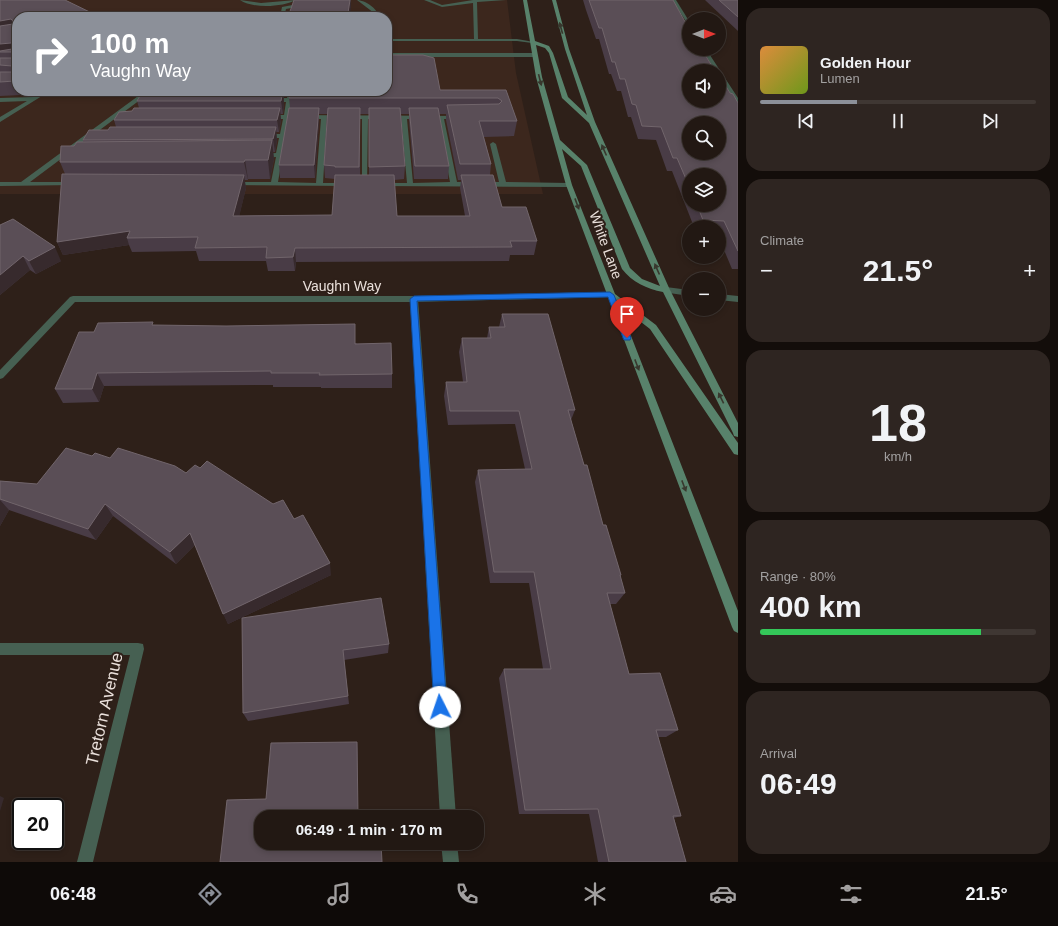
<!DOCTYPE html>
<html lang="en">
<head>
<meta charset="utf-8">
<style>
	:root { --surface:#221813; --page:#2e2521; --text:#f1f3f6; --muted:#a2a0a0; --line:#3f3733; --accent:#8c9099 }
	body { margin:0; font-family:Arial,sans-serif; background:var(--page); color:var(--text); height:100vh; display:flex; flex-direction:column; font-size:15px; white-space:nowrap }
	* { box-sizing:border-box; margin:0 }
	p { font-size:13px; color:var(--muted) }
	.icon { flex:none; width:22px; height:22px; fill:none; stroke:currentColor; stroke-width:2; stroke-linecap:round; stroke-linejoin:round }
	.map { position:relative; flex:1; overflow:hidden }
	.details { display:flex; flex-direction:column; gap:8px; padding:8px; background:#130d0a; width:320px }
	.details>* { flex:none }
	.hud { position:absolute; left:12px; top:12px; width:380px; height:84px; border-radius:16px; box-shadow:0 2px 6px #0003,0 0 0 1px var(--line); background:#8c9099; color:#fff; overflow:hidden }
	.needle { width:26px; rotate:90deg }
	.buttons { position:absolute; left:682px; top:12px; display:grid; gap:8px }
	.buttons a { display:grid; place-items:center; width:44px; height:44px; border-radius:50%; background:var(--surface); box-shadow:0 2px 6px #0003,0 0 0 1px var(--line); font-size:20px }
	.speed { position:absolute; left:12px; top:798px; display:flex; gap:8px; font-size:20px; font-weight:700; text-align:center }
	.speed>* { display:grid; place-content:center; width:52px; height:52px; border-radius:50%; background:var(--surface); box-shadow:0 2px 6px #0003,0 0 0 1px var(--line); line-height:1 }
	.speed .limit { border:2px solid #111; border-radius:6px; background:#fff; color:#111 }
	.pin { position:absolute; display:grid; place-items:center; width:34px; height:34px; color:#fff; margin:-41px -17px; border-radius:50% 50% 50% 0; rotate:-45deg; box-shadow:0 0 4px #0007 }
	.pin .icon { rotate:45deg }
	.me { position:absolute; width:44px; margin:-22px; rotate:356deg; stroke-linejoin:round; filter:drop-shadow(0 0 3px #0008) }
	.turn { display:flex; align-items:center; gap:14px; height:84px; padding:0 12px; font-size:18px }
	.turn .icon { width:52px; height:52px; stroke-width:2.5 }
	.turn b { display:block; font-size:28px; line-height:34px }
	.big { font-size:30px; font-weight:800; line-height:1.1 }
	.details .card { flex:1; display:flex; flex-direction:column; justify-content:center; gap:6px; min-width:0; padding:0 14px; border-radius:16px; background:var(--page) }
	.details .dial { align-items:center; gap:0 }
	.dial b { font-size:52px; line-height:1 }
	.song { display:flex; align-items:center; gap:12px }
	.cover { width:48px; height:48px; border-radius:6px; background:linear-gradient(135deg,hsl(30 70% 55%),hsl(80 70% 35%)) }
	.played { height:4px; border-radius:2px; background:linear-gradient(90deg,var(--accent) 35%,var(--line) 35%) }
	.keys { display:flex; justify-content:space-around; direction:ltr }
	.heat { display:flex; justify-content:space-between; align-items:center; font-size:22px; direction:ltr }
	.charge { height:6px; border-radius:3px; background:linear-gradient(90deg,#34c759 80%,var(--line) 0) }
	.trip { position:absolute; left:254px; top:810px; width:230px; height:40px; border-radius:16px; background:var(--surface); box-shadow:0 2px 6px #0003,0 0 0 1px var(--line); font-weight:800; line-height:40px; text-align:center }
	.tab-bar { display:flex; height:64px; justify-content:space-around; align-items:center; background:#0e0a08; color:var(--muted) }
	.tab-bar .icon { width:28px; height:28px }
	.tab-bar .selected { color:var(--accent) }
	.tab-bar b { font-size:18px; color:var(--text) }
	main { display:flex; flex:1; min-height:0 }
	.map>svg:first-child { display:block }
</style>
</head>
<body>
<main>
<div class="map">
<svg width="738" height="862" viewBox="0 0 738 862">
	<rect width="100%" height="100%" fill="#2e2019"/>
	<path fill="#3c271d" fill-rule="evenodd" d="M0,0H507L516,73L543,194H0ZM17,17H387V91H17Z"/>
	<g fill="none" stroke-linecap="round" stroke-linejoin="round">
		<g fill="#466052" fill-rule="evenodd">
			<path d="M240,0L261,3L296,0C283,7 253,9 240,0Z"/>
			<polygon points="319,0 332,0 286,9 284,17 280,17 282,7"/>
			<path d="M357,0C365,0 378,9 379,17H375L374,13Z"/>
			<polygon points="424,0 430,0 442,5 473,0 506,0 477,2 478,39 517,39 534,42 532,43 517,41 387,41 387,39 474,39 473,3 442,7"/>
			<polygon points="672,0 676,0 689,21 689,26"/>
			<polygon points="205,14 203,16 188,17"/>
			<polygon points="702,49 706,49 738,98 738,104 736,103 719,76 719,71 715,71"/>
			<polygon points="387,53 534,53 537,55 534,57 387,57"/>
			<polygon points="43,91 50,91 0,122 0,117 27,101 0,102 0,98 33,97"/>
			<polygon points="145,91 152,91 30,182 73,182 76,184 75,185 0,186 0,182 21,182"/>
			<path d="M288,91H294L289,115L461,116V118L459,119H444L457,182H499L490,144L493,142L496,144L506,182L569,183L572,185L569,187L379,186L378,185L381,183H407L401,119H368L367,185L362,186V119H327L323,183H347L350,185L349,186L229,185V183L231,182H271L276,157L262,158L259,156L262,154L276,153L279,138H263L260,136L263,134H280L283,119H267L264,117L267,115H284L286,102H272L269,100L272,98H287ZM289,119H321L316,183L278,182ZM407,119H438L450,182L413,183Z"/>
			<polygon points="414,296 418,299 456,817 440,817 410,299"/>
			<polygon points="441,843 457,843 459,862 443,862"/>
		</g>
		<g fill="#466052" fill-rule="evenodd">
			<polygon points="666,287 689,290 689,296 663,292 662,290"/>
			<polygon points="610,292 613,293 614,295 613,297 414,302 75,302 3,378 0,379 0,370 70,297 73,296 414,296"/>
			<polygon points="719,294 738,296 738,302 719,300"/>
			<polygon points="0,643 138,643 143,644 144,649 93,862 77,862 130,655 0,655"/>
		</g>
		<path fill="#58826b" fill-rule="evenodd" d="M523,0H527L535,41L549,46L553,53L568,97L587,115L565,49L552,0H556L569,49L595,122L670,290L738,423V437L734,436L733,433L663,292C647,289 632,282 622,269L581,166L562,149L572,185L615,294L656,325L738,443V455L734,454L650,329L619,305L738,611V633L734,631L732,627L566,185L536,77ZM536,45L545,48L549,53L562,98L589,123L660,286L642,279L630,268L587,165L560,140L542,77Z"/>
	</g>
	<g fill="#493c46" fill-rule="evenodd">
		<polygon points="0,0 17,17 17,91 24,91 21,95 0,96"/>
		<path d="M583,0H673L689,71L730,93L738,103V269H732L719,238V227H694L672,171H667L656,140L638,139L631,117H628L621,91H617L611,74H609L599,39H596L586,10ZM689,175L719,205H689Z"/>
		<polygon points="705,0 738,0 738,31"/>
		<path d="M440,90H506L517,121L514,136L484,137L491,164L490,175L502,207L537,241L534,255H510L509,261L296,262L295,271H268L266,261H199L196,251L132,252L129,245L63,255L57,242L65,174L60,162L74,146L83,142V140L116,127L114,120L139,108L137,101L161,92V91H287L286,97H284V104L283,114H280L281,120L279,132H276L277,140L275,152H273L274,159L270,179H248V180H244L246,188L239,216L332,215L335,179L325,178L324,165L327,114H319V120L315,178H280L279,165L290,108L289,98ZM360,114H369V175H360ZM401,114H409V120L414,179H448L449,166L439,114H446V120L458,180H461L460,188L465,216H397L394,180L404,179L405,166Z"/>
		<polygon points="0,225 61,261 36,274 30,270 0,295"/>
		<polygon points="502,314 575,410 571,420 584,465 603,525 621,575 620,577 625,593 616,604 610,604 629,674 678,730 666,737 658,737 681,816 674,818 686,862 598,862 589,814 519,814 499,678 504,669 543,669 529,583 490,583 475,482 478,470 525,469 515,424 448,425 444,396 446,382 463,382 459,352 462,338 487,338 489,327 499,327"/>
		<polygon points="154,325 356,343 392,374 392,388 321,388 321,387 273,387 273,385 104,386 99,402 63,403 55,389 94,332"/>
		<polygon points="92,456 110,458 186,473 200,468 294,519 331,575 228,624 195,545 176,564 113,516 96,540 9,510 0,526 0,481 37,484"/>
		<polygon points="242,618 389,644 388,653 344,660 349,704 248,721 243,713"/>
	</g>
	<g fill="#372a2d">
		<polygon points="350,0 351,0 351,8 350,17 348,13"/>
		<polygon points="11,19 17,33 0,35 0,21"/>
		<polygon points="11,43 17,57 12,52 0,52 0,44"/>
		<polygon points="17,78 17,87 15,81"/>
		<polygon points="19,91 24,91 21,95"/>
		<polygon points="283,91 284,104 283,114 281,101"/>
		<polygon points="280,108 281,120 279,132 277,120"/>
		<polygon points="319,108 319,120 315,178 314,165"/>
		<polygon points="276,127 277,140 275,152 273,139"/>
		<polygon points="272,140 274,159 270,179 268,160"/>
		<polygon points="245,160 248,179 248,180 244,162"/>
		<polygon points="244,175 246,188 236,230 233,216"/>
		<polygon points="130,231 127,238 129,245 63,255 57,242"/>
		<polygon points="55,247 61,261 36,274 29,261"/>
		<polygon points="295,248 296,262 295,271 293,257"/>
		<polygon points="23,256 30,270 0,295 0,275"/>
		<polygon points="97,373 104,386 99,402 92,389"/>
		<polygon points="0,500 9,510 0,526"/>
		<polygon points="105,504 113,516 96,540 88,529"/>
		<polygon points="190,533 195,545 176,564 170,552"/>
		<polygon points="330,563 331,575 228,624 223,614"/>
		<polygon points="357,742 358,749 358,817"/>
		<polygon points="0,796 4,798 0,811"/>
	</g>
	<g fill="#5a4e56" stroke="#71656b" fill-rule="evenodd">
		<polygon points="0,0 65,0 100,17 17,17 17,78 15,81 0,82 0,72 11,72 12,71 12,66 0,65 0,58 11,58 13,57 12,52 0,52 0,51 12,49 13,44 11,43 0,44 0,26 13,24 13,21 11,19 0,21"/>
		<polygon points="294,0 350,0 348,13 355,13 355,17 288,17"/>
		<path d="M589,0H673L689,29V49H700L703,53H704L715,71H689V101H719V75L730,93L733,94L738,103V251L724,221L703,220L697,205H719V175H689V186L677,158H673L661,127L642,126L636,105L632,104L625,79H620L615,62H612L602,28H599ZM689,123H719V153H689Z"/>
		<polygon points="719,0 738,0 738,17"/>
		<polygon points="387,55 423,55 434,58 440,90 506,90 517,121 479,121 491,164 460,164 447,105 499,104 502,101 498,98 289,98 291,91 387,91"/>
		<polygon points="283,91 281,101 137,101 141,94 155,94 156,92"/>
		<polygon points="134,108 280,108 277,120 114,120 119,112 132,111"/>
		<polygon points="289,108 319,108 314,165 279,165"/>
		<polygon points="328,108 360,108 359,167 335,167 335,166 324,165"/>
		<polygon points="369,108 400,108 405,166 369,167"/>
		<polygon points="409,108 438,108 449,166 415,166"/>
		<polygon points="110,127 276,127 273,139 83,140 89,130 108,130"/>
		<polygon points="272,140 268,160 245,160 244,162 60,162 61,146 74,146 77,142"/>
		<polygon points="62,174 244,175 233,216 332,215 335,175 394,175 397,216 470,216 461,175 493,175 502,207 526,207 537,241 510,241 512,247 295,248 293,257 266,258 267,247 195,248 198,237 127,238 130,231 57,242"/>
		<polygon points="13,219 55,247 29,261 23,256 0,275 0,225"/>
		<polygon points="502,314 548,314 575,410 568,410 584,465 587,465 603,525 606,525 621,575 620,575 625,593 607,593 629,674 660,673 678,730 656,730 681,816 673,816 686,862 609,862 598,809 525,810 504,669 551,669 534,572 494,572 478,470 532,469 519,411 450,411 446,382 467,382 462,338 491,338 489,327 505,327"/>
		<polygon points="153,322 152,325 226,326 355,324 355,344 391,343 392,374 319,375 320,373 271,373 271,371 97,373 92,389 55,389 79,332 94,332 98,323"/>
		<polygon points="66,448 92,456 95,453 110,458 118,448 175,466 186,473 195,465 200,468 207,461 273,504 283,500 294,519 303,515 330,563 223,614 190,533 170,552 105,504 88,529 0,499 0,481 37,484"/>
		<polygon points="381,598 389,644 343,650 348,696 243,713 242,618"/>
		<polygon points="357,742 358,817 261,817 261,843 381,843 382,862 220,862 227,800 266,799 271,743"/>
	</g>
	<defs><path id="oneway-solid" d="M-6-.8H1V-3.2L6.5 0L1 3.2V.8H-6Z"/></defs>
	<g fill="#38382e">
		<use href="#oneway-solid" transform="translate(561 28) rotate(-105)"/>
		<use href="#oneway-solid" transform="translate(540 80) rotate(76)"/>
		<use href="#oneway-solid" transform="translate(604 150) rotate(-114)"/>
		<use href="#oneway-solid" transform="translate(577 204) rotate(70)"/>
		<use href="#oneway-solid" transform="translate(657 269) rotate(-114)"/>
		<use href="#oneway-solid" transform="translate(637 365) rotate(69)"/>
		<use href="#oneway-solid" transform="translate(721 398) rotate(-116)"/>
		<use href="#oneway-solid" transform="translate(684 486) rotate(69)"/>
	</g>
	<polygon fill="#1a73e8" stroke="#114b97" points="610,292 614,295 631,338 630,340 624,340 623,338 608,297 417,301 447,707 445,711 440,713 436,711 434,707 410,299 414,296"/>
	<g text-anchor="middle" stroke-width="4" stroke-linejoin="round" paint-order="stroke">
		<g font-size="14" fill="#eae0db" stroke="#2e2019">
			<text transform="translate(606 245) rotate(70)" y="5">White Lane</text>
			<text x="342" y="291">Vaughn Way</text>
		</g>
		<g font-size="17" fill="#eae0db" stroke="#2e2019">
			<text transform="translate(104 709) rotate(-77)" y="6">Tretorn Avenue</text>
		</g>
	</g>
</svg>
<div class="buttons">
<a><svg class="needle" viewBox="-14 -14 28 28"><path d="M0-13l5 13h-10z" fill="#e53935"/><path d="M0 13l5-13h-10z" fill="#a2a0a0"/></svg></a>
<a><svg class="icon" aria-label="sound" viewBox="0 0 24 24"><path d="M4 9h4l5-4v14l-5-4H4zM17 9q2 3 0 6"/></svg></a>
<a><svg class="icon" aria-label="search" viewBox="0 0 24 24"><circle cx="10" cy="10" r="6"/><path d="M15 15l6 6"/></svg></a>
<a><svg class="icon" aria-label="layers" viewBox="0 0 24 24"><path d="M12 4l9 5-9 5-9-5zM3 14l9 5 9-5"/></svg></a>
<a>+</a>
<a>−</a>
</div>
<div class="speed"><div class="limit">20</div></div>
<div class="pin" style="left:627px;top:338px;background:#d93025"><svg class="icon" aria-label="arrive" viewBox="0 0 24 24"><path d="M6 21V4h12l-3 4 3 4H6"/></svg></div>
<svg class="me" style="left:440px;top:707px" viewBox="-20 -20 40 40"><circle r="19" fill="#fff"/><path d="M0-13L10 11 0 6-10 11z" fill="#1a73e8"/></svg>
<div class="trip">06:49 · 1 min · 170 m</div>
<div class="hud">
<div class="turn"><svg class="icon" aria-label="right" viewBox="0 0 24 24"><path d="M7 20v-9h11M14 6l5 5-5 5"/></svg><div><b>100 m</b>Vaughn Way</div></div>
</div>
</div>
<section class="details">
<div class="card">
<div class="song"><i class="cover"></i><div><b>Golden Hour</b><p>Lumen</p></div></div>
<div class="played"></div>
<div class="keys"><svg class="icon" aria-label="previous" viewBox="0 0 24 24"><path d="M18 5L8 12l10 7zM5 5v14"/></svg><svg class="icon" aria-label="pause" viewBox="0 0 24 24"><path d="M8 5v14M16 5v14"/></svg><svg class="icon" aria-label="next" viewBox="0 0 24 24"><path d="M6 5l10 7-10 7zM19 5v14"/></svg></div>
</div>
<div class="card"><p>Climate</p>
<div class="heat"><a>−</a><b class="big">21.5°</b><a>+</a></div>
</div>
<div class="card dial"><b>18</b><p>km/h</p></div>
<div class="card"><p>Range · 80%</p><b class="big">400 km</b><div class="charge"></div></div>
<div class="card"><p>Arrival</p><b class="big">06:49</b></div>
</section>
</main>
<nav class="tab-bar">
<b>06:48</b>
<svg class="icon selected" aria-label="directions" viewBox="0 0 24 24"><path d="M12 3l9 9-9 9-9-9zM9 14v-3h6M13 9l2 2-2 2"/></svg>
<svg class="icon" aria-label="music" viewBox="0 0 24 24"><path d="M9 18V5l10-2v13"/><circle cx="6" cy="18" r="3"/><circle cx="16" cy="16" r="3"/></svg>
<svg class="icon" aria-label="phone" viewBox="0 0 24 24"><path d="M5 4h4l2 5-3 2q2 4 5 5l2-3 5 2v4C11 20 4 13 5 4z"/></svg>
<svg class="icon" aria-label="climate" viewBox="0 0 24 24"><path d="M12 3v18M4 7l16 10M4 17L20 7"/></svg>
<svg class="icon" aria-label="car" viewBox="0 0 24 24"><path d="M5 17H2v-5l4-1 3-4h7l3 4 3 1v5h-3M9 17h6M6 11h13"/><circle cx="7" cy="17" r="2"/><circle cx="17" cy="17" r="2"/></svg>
<svg class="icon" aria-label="filters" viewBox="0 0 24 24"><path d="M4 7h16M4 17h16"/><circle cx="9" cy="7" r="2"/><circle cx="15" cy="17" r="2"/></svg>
<b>21.5°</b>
</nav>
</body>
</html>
